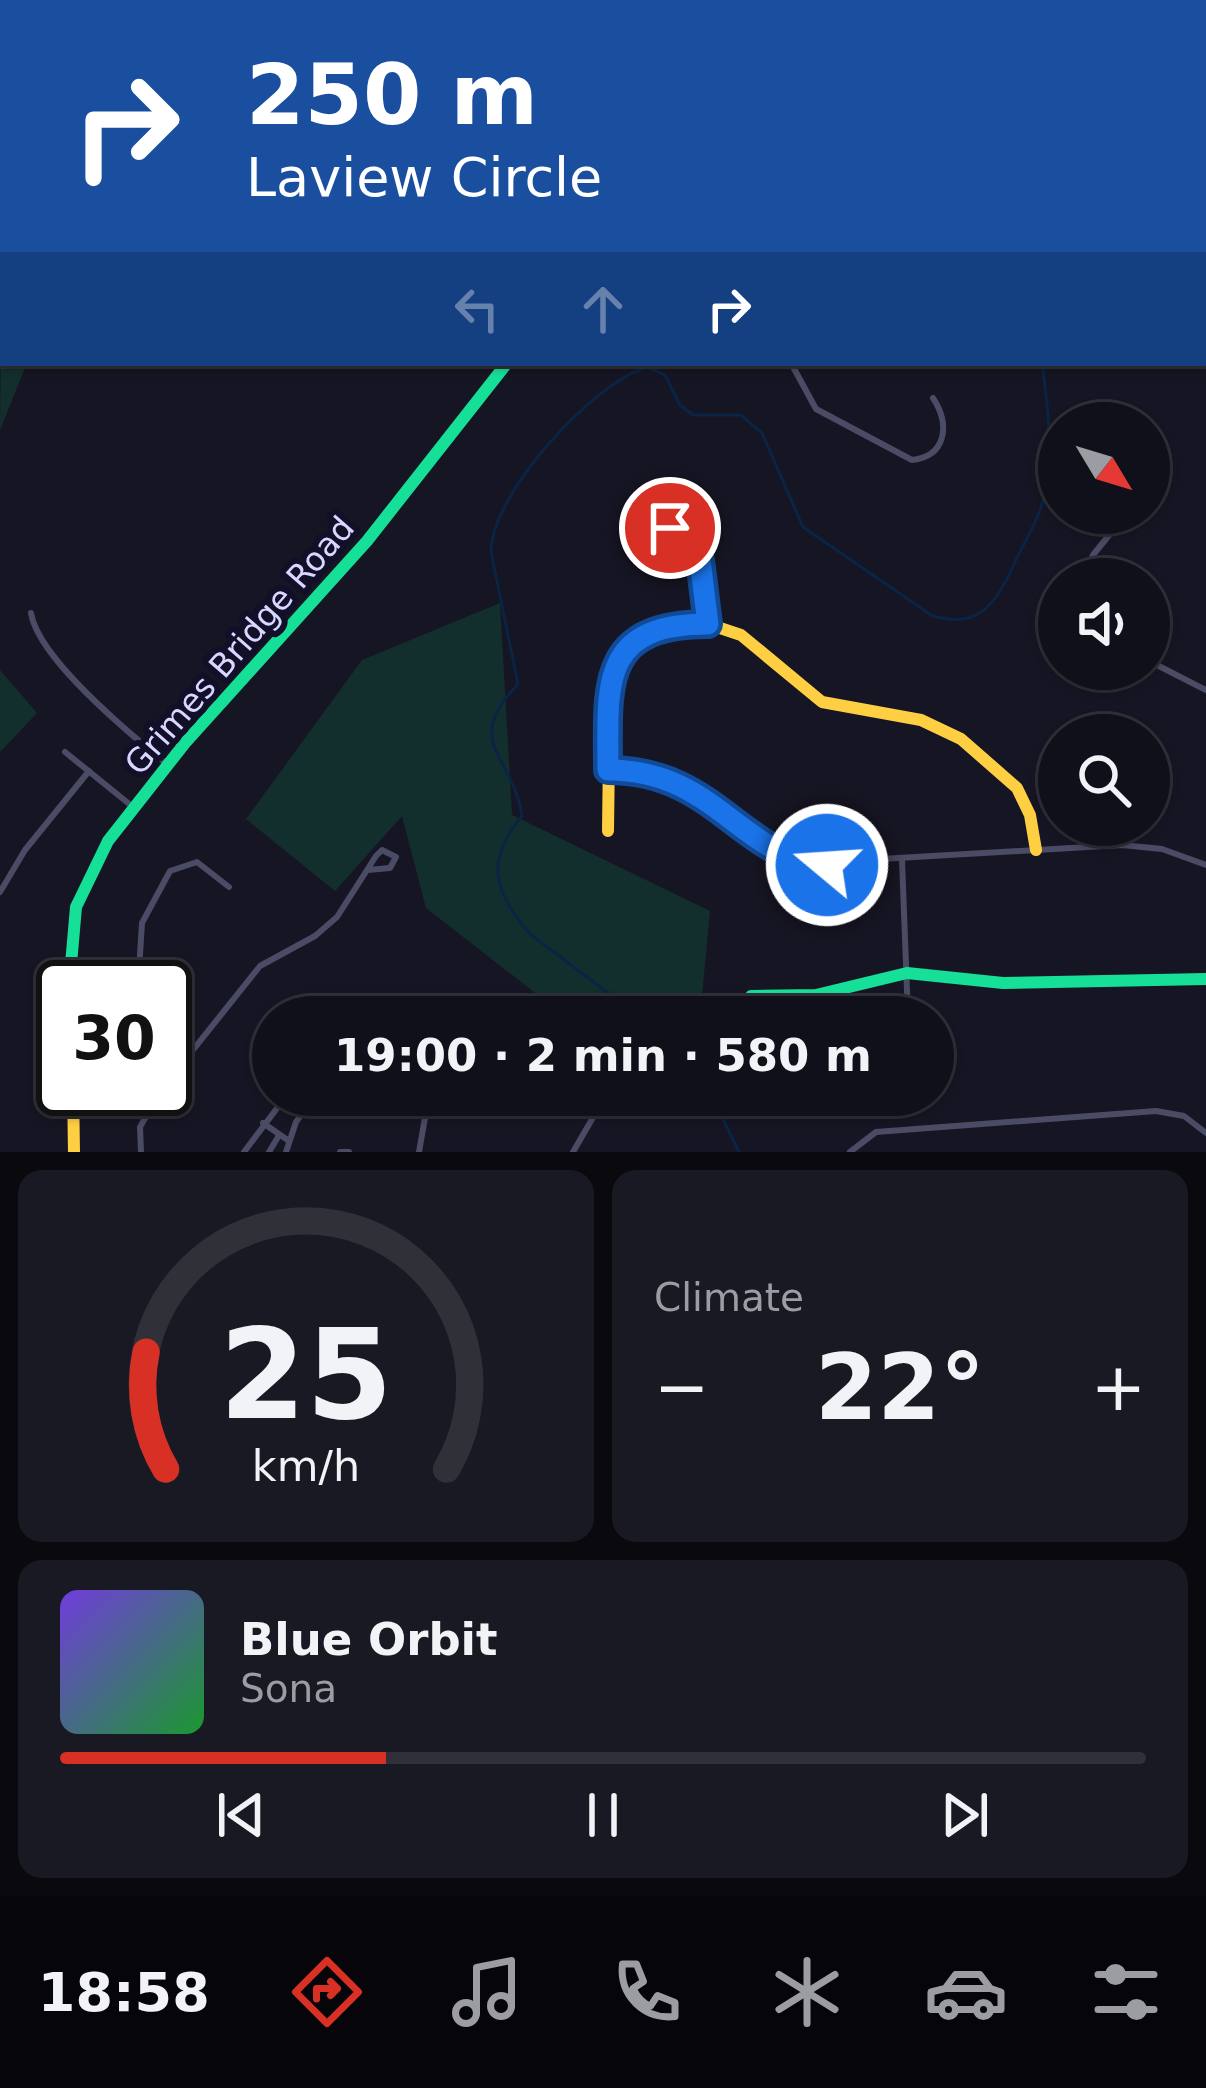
<!DOCTYPE html>
<html lang="en">
<head>
<meta charset="utf-8">
<style>
	:root { --surface:#10101a; --page:#191923; --text:#f1f3f6; --muted:#9c9da2; --line:#303039; --accent:#d93025 }
	body { margin:0; font-family:"DejaVu Sans",sans-serif; background:var(--page); color:var(--text); height:100vh; display:flex; flex-direction:column; font-size:45px; white-space:nowrap }
	* { box-sizing:border-box; margin:0 }
	p { font-size:39px; color:var(--muted) }
	.icon { flex:none; width:66px; height:66px; fill:none; stroke:currentColor; stroke-width:2; stroke-linecap:round; stroke-linejoin:round }
	.map { position:relative; height:1152px; overflow:hidden }
	.details { display:flex; flex-direction:column; gap:18px; padding:18px; background:#09090e; flex:1 }
	.details>* { flex:none }
	.guide { position:absolute; left:0px; top:0px; width:1206px; height:366px; box-shadow:0 3px 9px #0004,0 0 0 3px var(--line); background:#1a4fa0; color:#fff; overflow:hidden }
	.needle { width:78px; rotate:128deg }
	.controls { position:absolute; left:1038px; top:402px; display:grid; gap:24px }
	.controls a { display:grid; place-items:center; width:132px; height:132px; border-radius:50%; background:var(--surface); box-shadow:0 3px 9px #0004,0 0 0 3px var(--line); font-size:60px }
	.speed { position:absolute; left:36px; top:960px; display:flex; gap:24px; font-size:60px; font-weight:700; text-align:center }
	.speed>* { display:grid; place-content:center; width:156px; height:156px; border-radius:50%; background:var(--surface); box-shadow:0 3px 9px #0004,0 0 0 3px var(--line); line-height:1 }
	.speed .limit { border:6px solid #111; border-radius:18px; background:#fff; color:#111 }
	.pin { position:absolute; display:grid; place-items:center; width:102px; height:102px; color:#fff; margin:-51px; border:6px solid #fff; border-radius:50%; box-shadow:0 3px 12px #0007 }
	.me { position:absolute; width:132px; margin:-66px; rotate:288deg; stroke-linejoin:round; filter:drop-shadow(0 0 9px #0008) }
	.turn { display:flex; align-items:center; gap:42px; height:252px; padding:0 48px; font-size:54px }
	.turn .icon { width:156px; height:156px; stroke-width:2.5 }
	.turn b { display:block; font-size:84px; line-height:102px }
	.lanes { display:flex; align-items:center; height:114px; padding:0 48px; background:#0003; justify-content:center; gap:60px; direction:ltr }
	.lanes .off { opacity:.35 }
	.big { font-size:90px; font-weight:600; line-height:1.1 }
	.details .tile { flex:1; display:flex; flex-direction:column; justify-content:center; gap:18px; min-width:0; padding:0 42px; border-radius:24px; background:var(--page) }
	.details .dial { align-items:center; gap:0 }
	.dial svg { height:312px; overflow:visible; fill:none; stroke:var(--line); stroke-width:7; stroke-linecap:round; text-anchor:middle }
	.dial text { fill:var(--text); stroke:none }
	.song { display:flex; align-items:center; gap:36px }
	.cover { width:144px; height:144px; border-radius:18px; background:linear-gradient(135deg,hsl(260 70% 55%),hsl(130 70% 35%)) }
	.played { height:12px; border-radius:6px; background:linear-gradient(90deg,var(--accent) 30%,var(--line) 30%) }
	.keys { display:flex; justify-content:space-around; direction:ltr }
	.heat { display:flex; justify-content:space-between; align-items:center; font-size:66px; direction:ltr }
	.details .tiles { flex:1; display:grid; gap:18px; grid-template-columns:1fr 1fr }
	.tile:last-child { grid-column:span 2 }
	.trip { position:absolute; left:252px; top:996px; width:702px; height:120px; border-radius:60px; background:var(--surface); box-shadow:0 3px 9px #0004,0 0 0 3px var(--line); font-weight:600; line-height:120px; text-align:center }
	.tabs { display:flex; height:192px; justify-content:space-around; align-items:center; background:#06060a; color:var(--muted) }
	.tabs .icon { width:84px; height:84px }
	.tabs .active { color:var(--accent) }
	.tabs b { font-size:54px; color:var(--text) }
	.map>svg:first-child { display:block }
</style>
</head>
<body>
<div class="map">
<svg width="1206" height="1152" viewBox="0 0 1206 1152">
	<rect width="100%" height="100%" fill="#161523"/>
	<g fill="#132f2d">
		<polygon points="525,0 1073,0 523,3"/>
		<polygon points="3,137 3,363 27,363 0,430"/>
		<polygon points="500,603 512,815 710,911 700,1017 566,1017 426,908 402,816 335,891 246,819 362,660"/>
		<polygon points="0,670 37,713 0,752"/>
	</g>
	<g fill="none" stroke-linecap="round" stroke-linejoin="round">
		<g stroke="#0a2445" stroke-width="3">
			<polyline points="139,0 143,3"/>
			<polyline points="1054,3 1056,0"/>
			<path d="M640,1017L530,934C493,892 485,860 522,816C513,754 461,744 518,684L491,552C491,494 593,383 647,367L665,375L680,405L693,415H741L762,433L803,527L931,615C978,631 997,603 1014,564C1023,544 1036,525 1042,504C1055,459 1048,408 1042,363"/>
			<polyline points="711,1095 739,1152"/>
		</g>
		<g stroke="#4a4b64" stroke-width="6">
			<polyline points="211,0 216,3"/>
			<polyline points="1097,3 1099,0"/>
			<polyline points="0,68 3,65"/>
			<path d="M791,363L816,409L912,460C947,456 950,424 933,398"/>
			<polyline points="670,528 700,560 708,624"/>
			<polyline points="1084,579 1093,555 1127,513"/>
			<path d="M31,613C38,658 131,735 167,764"/>
			<polyline points="1149,661 1206,690"/>
			<polyline points="65,752 133,807"/>
			<path d="M610,770C710,769 731,845 812,863L1122,845L1162,849L1206,865"/>
			<polyline points="902,860 908,1017"/>
			<polyline points="0,892 25,850 89,771"/>
			<polyline points="138,987 142,923 170,871 197,862 229,887"/>
			<polyline points="165,1085 260,966 315,936 337,917 376,856 382,850 396,857 390,868 368,870"/>
			<polyline points="562,1095 595,1114 573,1152"/>
			<polyline points="263,1123 289,1141"/>
			<polyline points="141,1152 140,1127 162,1089"/>
			<polyline points="244,1152 287,1095"/>
			<polyline points="269,1152 278,1137"/>
			<polyline points="286,1152 296,1122 315,1095"/>
			<polyline points="340,1152 349,1152"/>
			<polyline points="419,1152 429,1095"/>
			<polyline points="850,1152 876,1132 1156,1111 1184,1116 1206,1133"/>
		</g>
		<g stroke="#16e098" stroke-width="12">
			<polyline points="69,987 76,907 108,841 185,743 367,541 507,363"/>
			<polyline points="751,996 816,995 907,973 1003,983 1206,979"/>
		</g>
		<g stroke="#ffcf43" stroke-width="12">
			<polyline points="608,831 610,672 634,643 708,624 741,635 822,702 921,720 961,739 1017,788 1030,815 1036,850"/>
			<polyline points="73,1089 74,1152"/>
		</g>
		<polyline stroke="#f24e42" stroke-width="12" points="1203,280 1206,281"/>
	</g>
	<g fill="none" stroke-linecap="round" stroke-linejoin="round">
		<g stroke="#114b97" stroke-width="30">
			<path id="route" d="M670,528L700,560L708,624C598,624 608,687 608,770C717,770 739,858 827,865"/>
		</g>
		<use href="#route" stroke="#1a73e8" stroke-width="21"/>
	</g>
	<g text-anchor="middle" stroke-width="12" stroke-linejoin="round" paint-order="stroke">
		<g font-size="33" fill="#d8d7ff" stroke="#120f29">
			<text transform="translate(239 645) rotate(-49)" y="12">Grimes Bridge Road</text>
		</g>
	</g>
</svg>
<div class="controls">
<a><svg class="needle" viewBox="-14 -14 28 28"><path d="M0-13l5 13h-10z" fill="#e53935"/><path d="M0 13l5-13h-10z" fill="#9c9da2"/></svg></a>
<a><svg class="icon" aria-label="sound" viewBox="0 0 24 24"><path d="M4 9h4l5-4v14l-5-4H4zM17 9q2 3 0 6"/></svg></a>
<a><svg class="icon" aria-label="search" viewBox="0 0 24 24"><circle cx="10" cy="10" r="6"/><path d="M15 15l6 6"/></svg></a>
</div>
<div class="speed"><div class="limit">30</div></div>
<div class="pin" style="left:670px;top:528px;background:#d93025"><svg class="icon" aria-label="arrive" viewBox="0 0 24 24"><path d="M6 21V4h12l-3 4 3 4H6"/></svg></div>
<svg class="me" style="left:827px;top:865px" viewBox="-20 -20 40 40"><circle r="17" fill="#1a73e8" stroke="#fff" stroke-width="3"/><path d="M0-11L8 9 0 5-8 9z" fill="#fff"/></svg>
<div class="trip">19:00 · 2 min · 580 m</div>
<div class="guide">
<div class="turn"><svg class="icon" aria-label="right" viewBox="0 0 24 24"><path d="M7 20v-9h11M14 6l5 5-5 5"/></svg><div><b>250 m</b>Laview Circle</div></div>
<div class="lanes"><svg class="icon off" aria-label="left" viewBox="0 0 24 24"><path d="M17 20v-9H6M10 6l-5 5 5 5"/></svg><svg class="icon off" aria-label="ahead" viewBox="0 0 24 24"><path d="M12 20V5M6 11l6-6 6 6"/></svg><svg class="icon" aria-label="right" viewBox="0 0 24 24"><path d="M7 20v-9h11M14 6l5 5-5 5"/></svg></div>
</div>
</div>
<section class="details">
<div class="tiles">
<div class="tile dial"><svg viewBox="0 0 100 80">
<path d="M14 69A42 42 0 1 1 86 69"/>
<path d="M14 69A42 42 0 0 1 9 39" stroke="#d93025"/>
<text x="50" y="56" font-size="32" font-weight="700">25</text>
<text x="50" y="72" font-size="11">km/h</text>
</svg></div>
<div class="tile"><p>Climate</p>
<div class="heat"><a>−</a><b class="big">22°</b><a>+</a></div>
</div>
<div class="tile">
<div class="song"><i class="cover"></i><div><b>Blue Orbit</b><p>Sona</p></div></div>
<div class="played"></div>
<div class="keys"><svg class="icon" aria-label="previous" viewBox="0 0 24 24"><path d="M18 5L8 12l10 7zM5 5v14"/></svg><svg class="icon" aria-label="pause" viewBox="0 0 24 24"><path d="M8 5v14M16 5v14"/></svg><svg class="icon" aria-label="next" viewBox="0 0 24 24"><path d="M6 5l10 7-10 7zM19 5v14"/></svg></div>
</div>
</div>
</section>
<nav class="tabs">
<b>18:58</b>
<svg class="icon active" aria-label="directions" viewBox="0 0 24 24"><path d="M12 3l9 9-9 9-9-9zM9 14v-3h6M13 9l2 2-2 2"/></svg>
<svg class="icon" aria-label="music" viewBox="0 0 24 24"><path d="M9 18V5l10-2v13"/><circle cx="6" cy="18" r="3"/><circle cx="16" cy="16" r="3"/></svg>
<svg class="icon" aria-label="phone" viewBox="0 0 24 24"><path d="M5 4h4l2 5-3 2q2 4 5 5l2-3 5 2v4C11 20 4 13 5 4z"/></svg>
<svg class="icon" aria-label="climate" viewBox="0 0 24 24"><path d="M12 3v18M4 7l16 10M4 17L20 7"/></svg>
<svg class="icon" aria-label="car" viewBox="0 0 24 24"><path d="M5 17H2v-5l4-1 3-4h7l3 4 3 1v5h-3M9 17h6M6 11h13"/><circle cx="7" cy="17" r="2"/><circle cx="17" cy="17" r="2"/></svg>
<svg class="icon" aria-label="filters" viewBox="0 0 24 24"><path d="M4 7h16M4 17h16"/><circle cx="9" cy="7" r="2"/><circle cx="15" cy="17" r="2"/></svg>
</nav>
</body>
</html>
